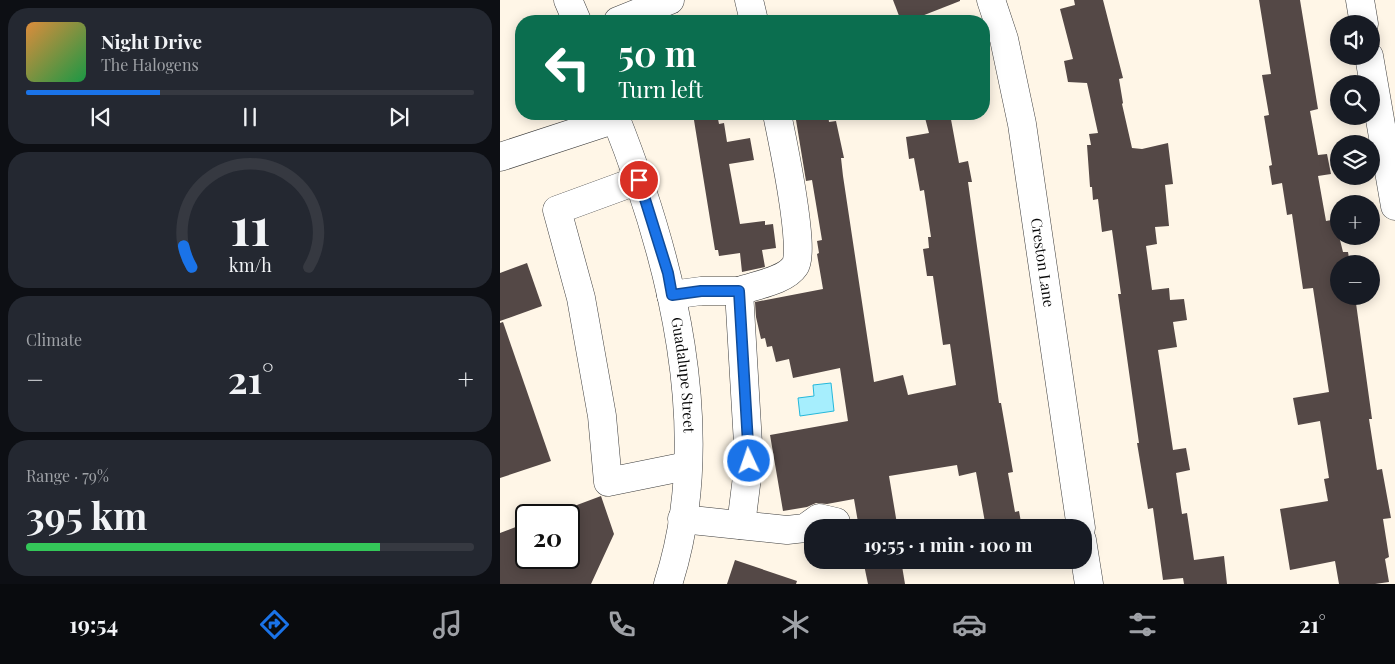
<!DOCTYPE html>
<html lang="en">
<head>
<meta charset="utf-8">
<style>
	:root { --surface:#171b24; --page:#242831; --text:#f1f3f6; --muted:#9ea1a6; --line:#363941; --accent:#1a73e8 }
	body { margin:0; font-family:"Playfair Display",serif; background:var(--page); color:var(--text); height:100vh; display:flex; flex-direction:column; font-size:19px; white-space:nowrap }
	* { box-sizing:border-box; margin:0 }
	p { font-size:16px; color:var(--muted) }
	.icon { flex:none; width:28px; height:28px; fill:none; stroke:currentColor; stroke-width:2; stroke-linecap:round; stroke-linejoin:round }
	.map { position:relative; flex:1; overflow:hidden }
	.sheet { display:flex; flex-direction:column; gap:8px; padding:8px; background:#0d0f14; width:500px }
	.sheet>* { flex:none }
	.hud { position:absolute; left:15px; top:15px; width:475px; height:105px; border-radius:20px; box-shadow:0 2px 12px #0003; background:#0b6e4f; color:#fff; overflow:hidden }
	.tools { position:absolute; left:830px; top:15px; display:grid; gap:10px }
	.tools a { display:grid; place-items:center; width:50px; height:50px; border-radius:50%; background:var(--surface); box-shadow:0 2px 12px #0003; font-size:25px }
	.speed { position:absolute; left:15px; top:504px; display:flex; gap:10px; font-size:25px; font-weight:700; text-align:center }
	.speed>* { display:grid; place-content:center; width:65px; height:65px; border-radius:50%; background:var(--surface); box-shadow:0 2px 12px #0003; line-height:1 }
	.speed .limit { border:2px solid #111; border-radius:8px; background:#fff; color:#111 }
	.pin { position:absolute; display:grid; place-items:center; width:42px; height:42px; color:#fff; margin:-21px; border:2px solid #fff; border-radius:50%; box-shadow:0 1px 5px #0007 }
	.me { position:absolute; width:55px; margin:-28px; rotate:357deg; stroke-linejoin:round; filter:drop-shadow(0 0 4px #0008) }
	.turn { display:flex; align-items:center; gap:18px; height:105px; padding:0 20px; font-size:22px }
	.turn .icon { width:65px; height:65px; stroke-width:2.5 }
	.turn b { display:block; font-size:35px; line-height:42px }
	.big { font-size:38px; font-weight:700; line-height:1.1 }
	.sheet .card { flex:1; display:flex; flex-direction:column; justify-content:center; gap:8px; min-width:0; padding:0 18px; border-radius:20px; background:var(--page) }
	.sheet .dial { align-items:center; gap:0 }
	.dial svg { height:130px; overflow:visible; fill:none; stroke:var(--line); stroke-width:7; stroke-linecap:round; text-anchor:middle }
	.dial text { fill:var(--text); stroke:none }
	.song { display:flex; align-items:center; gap:15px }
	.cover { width:60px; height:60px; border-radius:8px; background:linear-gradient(135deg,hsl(30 70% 55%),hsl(140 70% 35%)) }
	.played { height:5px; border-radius:2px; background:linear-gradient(90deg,var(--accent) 30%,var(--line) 30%) }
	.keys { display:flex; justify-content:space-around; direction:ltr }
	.heat { display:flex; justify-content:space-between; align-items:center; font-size:28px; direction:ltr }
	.charge { height:8px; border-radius:4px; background:linear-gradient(90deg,#34c759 79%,var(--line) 0) }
	.trip { position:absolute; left:304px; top:519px; width:288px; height:50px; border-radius:20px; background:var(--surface); box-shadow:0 2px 12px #0003; font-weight:700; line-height:50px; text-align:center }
	.menu { display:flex; height:80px; justify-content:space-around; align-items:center; background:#090b0e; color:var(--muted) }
	.menu .icon { width:35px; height:35px }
	.menu .active { color:var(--accent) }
	.menu b { font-size:22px; color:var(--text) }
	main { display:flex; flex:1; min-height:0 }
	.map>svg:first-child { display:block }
</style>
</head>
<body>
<main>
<section class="sheet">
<div class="card">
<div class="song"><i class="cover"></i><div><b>Night Drive</b><p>The Halogens</p></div></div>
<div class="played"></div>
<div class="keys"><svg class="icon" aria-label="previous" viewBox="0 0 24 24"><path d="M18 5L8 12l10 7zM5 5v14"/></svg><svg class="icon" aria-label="pause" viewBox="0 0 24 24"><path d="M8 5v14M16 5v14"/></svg><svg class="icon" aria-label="next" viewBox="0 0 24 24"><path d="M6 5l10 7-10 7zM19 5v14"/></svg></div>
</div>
<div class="card dial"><svg viewBox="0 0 100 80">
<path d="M14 69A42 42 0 1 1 86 69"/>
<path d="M14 69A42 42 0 0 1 9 56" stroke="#1a73e8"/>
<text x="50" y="56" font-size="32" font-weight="700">11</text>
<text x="50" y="72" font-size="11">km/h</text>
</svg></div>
<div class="card"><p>Climate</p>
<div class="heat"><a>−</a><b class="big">21°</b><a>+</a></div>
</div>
<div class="card"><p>Range · 79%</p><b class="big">395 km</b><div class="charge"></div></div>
</section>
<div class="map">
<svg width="895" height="584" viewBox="0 0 895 584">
	<rect width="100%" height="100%" fill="#fff6e7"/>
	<polygon fill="#a6eefd" stroke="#25b8db" points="331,383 334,411 300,416 298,398 314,396 313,385"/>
	<g fill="#544846">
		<polygon points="393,0 460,0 460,1 409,21 401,21"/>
		<polygon points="574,0 603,0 623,78 619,79 623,103 622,104 632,148 642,149 668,143 673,184 665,185 669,226 655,227 657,244 646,246 652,290 669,288 670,300 684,299 687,320 673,322 677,347 658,350 673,450 686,448 690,470 676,473 682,514 687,513 694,560 724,556 727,584 684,584 683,578 663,580 653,508 648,509 637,443 639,443 618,294 621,294 612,230 602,232 598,199 593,200 592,187 590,187 587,145 591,145 589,134 598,133 587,83 568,82 564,61 573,59 560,9 575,5"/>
		<polygon points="759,0 800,0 818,109 810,111 818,155 827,154 831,174 818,176 826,221 837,219 839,236 843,252 848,252 850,264 839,264 839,296 855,296 872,419 869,419 877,470 882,469 891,518 883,519 889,557 885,559 889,582 875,584 839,584 835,561 790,570 780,509 828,501 824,479 829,478 820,421 798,425 793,398 829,392 813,288 803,289 792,214 787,215 782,183 772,185 769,166 772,165 764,116 769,115 762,75 771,74"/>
		<polygon points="193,114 217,114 219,124 224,123 227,142 250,138 254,160 229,164 240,224 265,221 265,225 273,224 276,248 262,250 265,267 242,272 240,253 219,256 218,250 215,250"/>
		<polygon points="295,114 328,114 329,122 336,121 344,158 341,158 343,176 374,382 403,375 408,395 456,385 450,344 443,345 433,276 427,276 423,249 429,248 428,237 431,237 424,190 420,191 414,158 409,159 406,137 429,133 424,114 450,114 459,163 468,161 472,182 468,182 499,403 501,403 513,472 508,473 515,512 519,511 522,528 486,528 476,472 459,476 457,465 389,476 397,524 394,524 395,528 359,528 354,499 327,504 316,503 307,507 283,511 270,435 348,421 340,368 293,378 289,359 276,362 272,346 267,347 265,338 261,339 256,317 255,302 323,289 317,254 319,253 317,241 322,240 312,180 306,181"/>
		<polygon points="27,263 42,306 0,321 0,273"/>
		<polygon points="3,322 51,461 0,478 0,323"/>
		<polygon points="101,496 114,534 91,584 0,584 0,533 26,523 26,558 69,558 69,508"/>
		<polygon points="235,560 297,581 296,584 227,584"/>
		<polygon points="363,560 401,560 405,584 368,584"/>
		<polygon points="490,560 527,560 528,563 491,568"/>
	</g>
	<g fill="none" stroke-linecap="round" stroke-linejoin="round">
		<g stroke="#3d3d3d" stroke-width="29">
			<g id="minor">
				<polyline points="68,0 77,21"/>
				<polyline points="249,0 254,21"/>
				<path id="s1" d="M491,0L504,39L522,124L581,528"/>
				<polyline points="860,0 864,24"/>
				<polyline points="118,21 170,0"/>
				<polyline points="869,56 895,206"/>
				<path id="s2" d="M114,114C171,257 217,432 168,584"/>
				<polyline points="0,157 116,119"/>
				<polyline points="139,180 57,210 81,298 102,416 108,482 187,466"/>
				<path d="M239,291C256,285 285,281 295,266C306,251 282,138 277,114"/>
				<polyline points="171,295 201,291 239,291 249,461 241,525"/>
				<polyline points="182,519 287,530 305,528 319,518 336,522 336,528"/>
				<polyline points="582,540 589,584"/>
			</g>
		</g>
		<use href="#minor" stroke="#fff" stroke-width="28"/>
	</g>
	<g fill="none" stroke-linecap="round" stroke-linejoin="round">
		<g stroke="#114b97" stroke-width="12">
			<polyline id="route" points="139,180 168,273 172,295 201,291 239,291 249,461"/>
		</g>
		<use href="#route" stroke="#1a73e8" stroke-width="9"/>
	</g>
	<g text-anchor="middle" stroke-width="5" stroke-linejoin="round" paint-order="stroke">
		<g font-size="15" fill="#0a0a0a" stroke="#fff">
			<text dy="5" stroke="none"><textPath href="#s1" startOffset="268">Creston Lane</textPath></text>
			<text dy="5" stroke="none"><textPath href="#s2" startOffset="271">Guadalupe Street</textPath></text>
		</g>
	</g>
</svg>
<div class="tools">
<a><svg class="icon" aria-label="sound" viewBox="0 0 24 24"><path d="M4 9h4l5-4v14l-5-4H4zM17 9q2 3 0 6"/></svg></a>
<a><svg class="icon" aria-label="search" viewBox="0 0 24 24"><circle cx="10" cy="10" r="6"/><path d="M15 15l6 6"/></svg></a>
<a><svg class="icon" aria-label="layers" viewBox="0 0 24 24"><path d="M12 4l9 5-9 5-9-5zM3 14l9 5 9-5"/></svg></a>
<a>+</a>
<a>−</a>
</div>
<div class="speed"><div class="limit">20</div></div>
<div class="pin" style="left:139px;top:180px;background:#d93025"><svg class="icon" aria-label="arrive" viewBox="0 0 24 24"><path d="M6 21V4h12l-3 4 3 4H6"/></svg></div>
<svg class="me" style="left:249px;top:461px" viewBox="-20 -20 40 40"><circle r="17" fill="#1a73e8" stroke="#fff" stroke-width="3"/><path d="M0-11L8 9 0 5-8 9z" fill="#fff"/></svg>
<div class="trip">19:55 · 1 min · 100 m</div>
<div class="hud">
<div class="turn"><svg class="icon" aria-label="left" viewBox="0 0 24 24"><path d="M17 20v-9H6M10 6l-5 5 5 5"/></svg><div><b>50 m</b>Turn left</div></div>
</div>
</div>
</main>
<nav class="menu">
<b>19:54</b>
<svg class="icon active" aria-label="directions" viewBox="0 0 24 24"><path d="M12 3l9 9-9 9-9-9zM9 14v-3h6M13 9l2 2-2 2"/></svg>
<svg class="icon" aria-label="music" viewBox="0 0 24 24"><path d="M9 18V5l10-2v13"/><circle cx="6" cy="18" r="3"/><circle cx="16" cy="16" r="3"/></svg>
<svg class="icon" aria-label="phone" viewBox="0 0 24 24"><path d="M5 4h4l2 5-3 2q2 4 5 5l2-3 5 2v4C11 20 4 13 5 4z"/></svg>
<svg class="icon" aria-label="climate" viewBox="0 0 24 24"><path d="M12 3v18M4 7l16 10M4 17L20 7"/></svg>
<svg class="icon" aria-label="car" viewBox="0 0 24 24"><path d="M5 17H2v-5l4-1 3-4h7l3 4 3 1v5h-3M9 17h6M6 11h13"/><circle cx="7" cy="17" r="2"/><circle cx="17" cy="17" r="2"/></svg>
<svg class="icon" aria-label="filters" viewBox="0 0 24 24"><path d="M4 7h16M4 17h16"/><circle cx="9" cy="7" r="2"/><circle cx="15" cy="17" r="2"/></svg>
<b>21°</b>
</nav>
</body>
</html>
